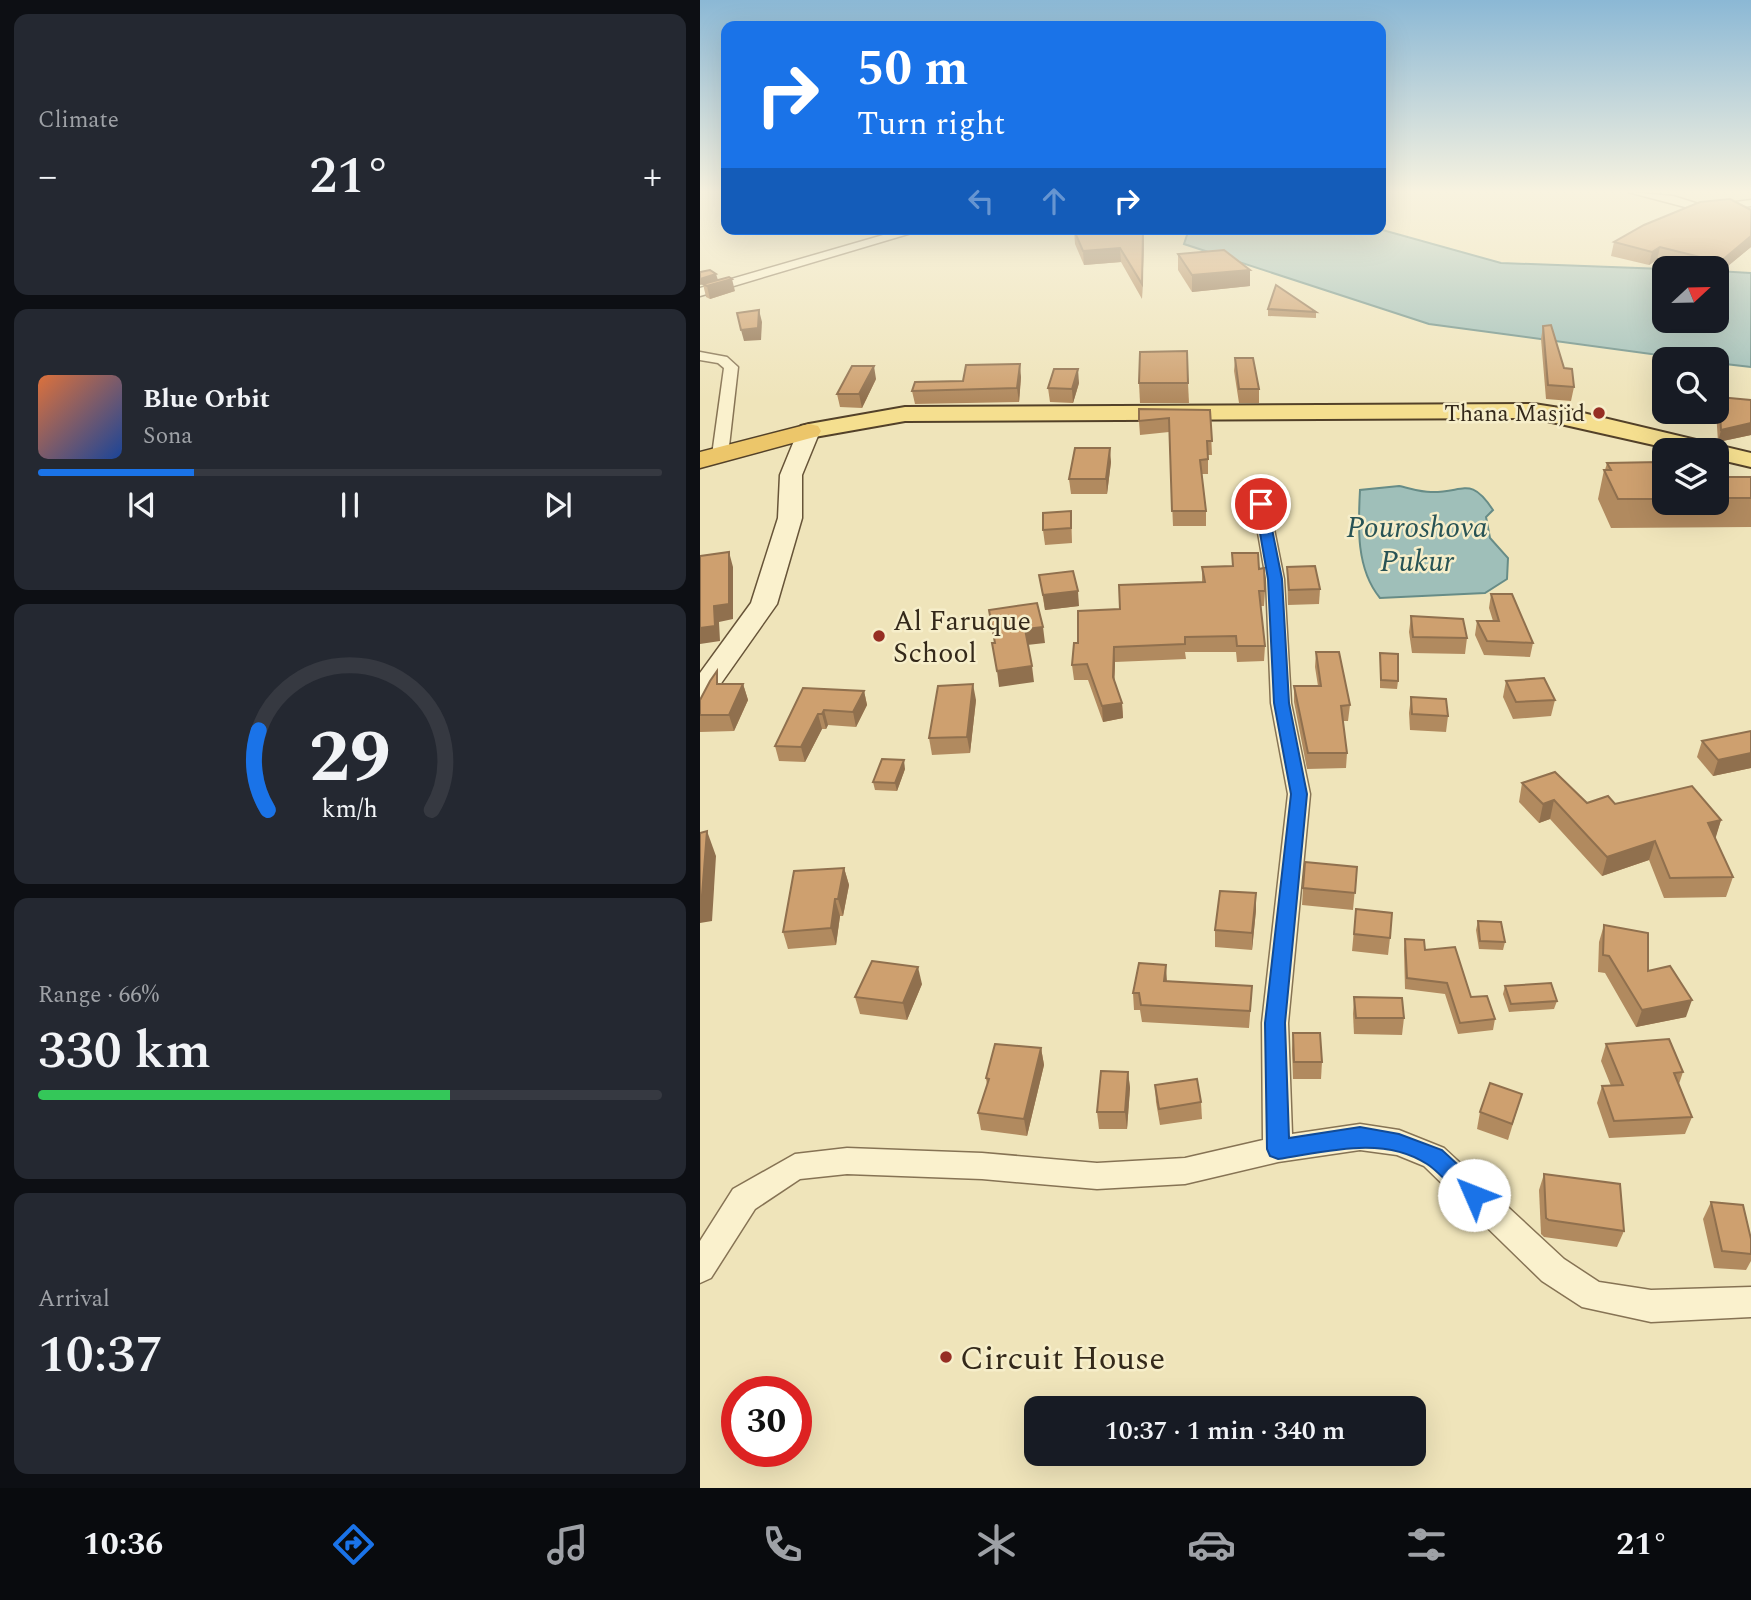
<!DOCTYPE html>
<html lang="en">
<head>
<meta charset="utf-8">
<style>
	:root { --surface:#171b24; --page:#242831; --text:#f1f3f6; --muted:#9ea1a6; --line:#363941; --accent:#1a73e8 }
	body { margin:0; font-family:Spectral,serif; background:var(--page); color:var(--text); height:100vh; display:flex; flex-direction:column; font-size:26px; white-space:nowrap }
	* { box-sizing:border-box; margin:0 }
	p { font-size:23px; color:var(--muted) }
	.icon { flex:none; width:38px; height:38px; fill:none; stroke:currentColor; stroke-width:2; stroke-linecap:round; stroke-linejoin:round }
	.map { position:relative; flex:1; overflow:hidden }
	.details { display:flex; flex-direction:column; gap:14px; padding:14px; background:#0d0f14; width:700px }
	.details>* { flex:none }
	.banner { position:absolute; left:21px; top:21px; width:665px; height:214px; border-radius:14px; box-shadow:0 7px 28px #0002; background:#1a73e8; color:#fff; overflow:hidden }
	.needle { width:46px; rotate:68deg }
	.tools { position:absolute; left:952px; top:256px; display:grid; gap:14px }
	.tools a { display:grid; place-items:center; width:77px; height:77px; border-radius:14px; background:var(--surface); box-shadow:0 7px 28px #0002; font-size:35px }
	.speed { position:absolute; left:21px; top:1376px; display:flex; gap:14px; font-size:35px; font-weight:700; text-align:center }
	.speed>* { display:grid; place-content:center; width:91px; height:91px; border-radius:50%; background:var(--surface); box-shadow:0 7px 28px #0002; line-height:1 }
	.speed .limit { border:10px solid #d22; background:#fff; color:#111 }
	.pin { position:absolute; display:grid; place-items:center; width:60px; height:60px; color:#fff; margin:-30px; border:4px solid #fff; border-radius:50%; box-shadow:0 2px 7px #0007 }
	.me { position:absolute; width:77px; margin:-38px; rotate:314deg; stroke-linejoin:round; filter:drop-shadow(0 0 5px #0008) }
	.turn { display:flex; align-items:center; gap:24px; height:147px; padding:0 21px; font-size:32px }
	.turn .icon { width:91px; height:91px; stroke-width:2.5 }
	.turn b { display:block; font-size:49px; line-height:60px }
	.lanes { display:flex; align-items:center; height:66px; padding:0 21px; background:#0003; justify-content:center; gap:35px; direction:ltr }
	.lanes .off { opacity:.35 }
	.big { font-size:52px; font-weight:600; line-height:1.1 }
	.details .tile { flex:1; display:flex; flex-direction:column; justify-content:center; gap:10px; min-width:0; padding:0 24px; border-radius:14px; background:var(--page) }
	.details .dial { align-items:center; gap:0 }
	.dial svg { height:182px; overflow:visible; fill:none; stroke:var(--line); stroke-width:7; stroke-linecap:round; text-anchor:middle }
	.dial text { fill:var(--text); stroke:none }
	.song { display:flex; align-items:center; gap:21px }
	.cover { width:84px; height:84px; border-radius:10px; background:linear-gradient(135deg,hsl(20 70% 55%),hsl(220 70% 35%)) }
	.played { height:7px; border-radius:4px; background:linear-gradient(90deg,var(--accent) 25%,var(--line) 25%) }
	.keys { display:flex; justify-content:space-around; direction:ltr }
	.heat { display:flex; justify-content:space-between; align-items:center; font-size:38px; direction:ltr }
	.charge { height:10px; border-radius:5px; background:linear-gradient(90deg,#34c759 66%,var(--line) 0) }
	.trip { position:absolute; left:324px; top:1396px; width:402px; height:70px; border-radius:14px; background:var(--surface); box-shadow:0 7px 28px #0002; font-weight:600; line-height:70px; text-align:center }
	.tabs { display:flex; height:112px; justify-content:space-around; align-items:center; background:#090b0e; color:var(--muted) }
	.tabs .icon { width:49px; height:49px }
	.tabs .active { color:var(--accent) }
	.tabs b { font-size:32px; color:var(--text) }
	main { display:flex; flex:1; min-height:0 }
	.map>svg:first-child { display:block }
</style>
</head>
<body>
<main>
<section class="details">
<div class="tile"><p>Climate</p>
<div class="heat"><a>−</a><b class="big">21°</b><a>+</a></div>
</div>
<div class="tile">
<div class="song"><i class="cover"></i><div><b>Blue Orbit</b><p>Sona</p></div></div>
<div class="played"></div>
<div class="keys"><svg class="icon" aria-label="previous" viewBox="0 0 24 24"><path d="M18 5L8 12l10 7zM5 5v14"/></svg><svg class="icon" aria-label="pause" viewBox="0 0 24 24"><path d="M8 5v14M16 5v14"/></svg><svg class="icon" aria-label="next" viewBox="0 0 24 24"><path d="M6 5l10 7-10 7zM19 5v14"/></svg></div>
</div>
<div class="tile dial"><svg viewBox="0 0 100 80">
<path d="M14 69A42 42 0 1 1 86 69"/>
<path d="M14 69A42 42 0 0 1 10 34" stroke="#1a73e8"/>
<text x="50" y="56" font-size="32" font-weight="700">29</text>
<text x="50" y="72" font-size="11">km/h</text>
</svg></div>
<div class="tile"><p>Range · 66%</p><b class="big">330 km</b><div class="charge"></div></div>
<div class="tile"><p>Arrival</p><b class="big">10:37</b></div>
</section>
<div class="map">
<svg width="1051" height="1488" viewBox="0 0 1051 1488">
	<rect width="100%" height="100%" fill="#efe4ba"/>
	<g fill="#9fbfb9" stroke="#678c87" stroke-width="2">
		<polygon points="489,229 679,229 801,263 964,269 964,320 1017,320 1017,271 1051,273 1051,367 1017,363 1017,359 988,359 729,324 484,244"/>
		<path d="M699,486C709,488 721,492 731,492C764,493 770,475 793,510L786,517L790,538L808,558L807,579L785,593L680,598C656,569 658,527 660,490Z"/>
	</g>
	<g fill="none" stroke-linecap="round" stroke-linejoin="round">
		<g stroke="#867354" stroke-width="3">
			<g id="minor">
				<polygon points="928,192 973,196 1005,206 1051,200 1051,206 1004,212"/>
				<polygon points="204,229 225,229 0,296 0,288"/>
				<polygon points="0,352 27,357 38,367 28,455 20,460 12,455 24,368 18,363 0,360"/>
				<polygon points="561,499 569,504 584,579 591,703 610,794 588,1023 592,1134 660,1124 699,1130 744,1148 864,1259 899,1282 951,1290 1051,1287 1051,1317 951,1322 882,1307 842,1281 724,1166 697,1155 660,1150 578,1162 485,1184 397,1189 282,1179 147,1174 100,1179 55,1209 11,1278 0,1283 0,1241 33,1189 95,1154 147,1148 282,1153 397,1163 485,1158 563,1140 562,1023 588,794 571,703 566,579 553,504"/>
			</g>
		</g>
		<g stroke="#675438" stroke-width="3">
			<polygon id="secondary" points="109,425 116,427 120,431 102,475 102,518 77,604 10,699 0,702 0,673 51,603 78,518 80,475 98,431 102,427"/>
		</g>
		<g stroke="#534129" stroke-width="4">
			<polygon id="primary" points="834,404 866,409 1051,453 1051,467 1017,459 1017,450 976,450 834,418 205,421 109,438 101,436 97,431 101,426 109,424 205,407"/>
		</g>
		<g stroke="#534129" stroke-width="3">
			<polygon id="trunk" points="109,424 118,426 121,431 118,436 0,468 0,452"/>
		</g>
		<use href="#minor" fill="#faf1cd" fill-rule="evenodd"/>
		<use href="#secondary" fill="#faf1cd" fill-rule="evenodd"/>
		<use href="#primary" fill="#f5df8f" fill-rule="evenodd"/>
		<use href="#trunk" fill="#ecc66a" fill-rule="evenodd"/>
	</g>
	<g fill="#b18a5f">
		<polygon points="1051,210 1051,247 1017,275 1017,268 986,268 957,260 949,265 911,256 914,242"/>
		<polygon points="374,230 444,238 442,299 421,262 384,265 375,244"/>
		<polygon points="478,254 550,270 550,286 492,292 478,270"/>
		<polygon points="3,284 35,291 10,299 6,297"/>
		<polygon points="568,309 616,312 616,318 568,316"/>
		<polygon points="843,326 874,387 871,401 846,399 841,339"/>
		<polygon points="535,358 559,389 559,403 539,403 534,371"/>
		<polygon points="321,377 319,402 215,404 212,391 263,381"/>
		<polygon points="176,379 162,408 140,407 137,394"/>
		<polygon points="379,383 373,403 350,402 348,388"/>
		<polygon points="439,383 488,383 489,403 440,403"/>
		<polygon points="1019,397 1051,400 1051,435 1018,442 1016,411 1017,411 1017,404"/>
		<polygon points="510,410 512,455 508,455 508,474 502,474 506,511 506,526 473,526 469,432 440,435 439,421"/>
		<polygon points="411,462 407,494 371,494 369,479"/>
		<polygon points="907,463 964,470 964,502 1017,502 1017,477 1051,477 1051,527 911,528 898,499 904,470 905,470"/>
		<polygon points="371,511 372,543 345,545 343,530"/>
		<polygon points="532,553 559,569 565,591 564,606 561,606 565,646 564,661 537,662 536,652 485,652 486,659 415,662 414,682 422,703 423,718 403,722 388,680 374,680 372,665 420,609 502,582 502,567 532,566"/>
		<polygon points="587,567 620,589 619,604 588,605"/>
		<polygon points="339,575 379,606 345,610"/>
		<polygon points="791,594 833,643 830,657 784,655 775,635 777,621 793,621 789,608"/>
		<polygon points="711,616 767,638 765,654 712,653 709,632"/>
		<polygon points="616,652 650,705 648,721 643,721 647,753 646,768 607,769 594,702 594,686 618,686 615,667"/>
		<polygon points="680,653 698,681 697,689 680,688"/>
		<polygon points="806,681 855,700 851,716 813,719 803,697"/>
		<polygon points="21,684 43,684 48,700 34,731 0,732 0,700"/>
		<polygon points="103,688 164,691 167,705 156,727 128,725 126,729 122,729 105,762 79,761 75,746"/>
		<polygon points="711,697 748,716 746,732 710,730 709,713"/>
		<polygon points="276,700 270,753 232,755 229,738"/>
		<polygon points="1051,731 1051,768 1013,776 997,757 1002,741"/>
		<polygon points="205,769 197,791 175,790 173,782"/>
		<polygon points="822,783 887,803 915,804 1021,820 1015,838 1033,877 1026,897 964,898 949,860 902,876 850,819 839,823 819,802"/>
		<polygon points="657,867 653,910 602,905 603,888"/>
		<polygon points="144,868 149,885 143,916 140,916 136,945 88,949 83,932"/>
		<polygon points="656,909 690,938 688,955 652,951"/>
		<polygon points="556,910 552,950 515,947 515,930"/>
		<polygon points="778,921 805,942 803,950 779,949 776,930"/>
		<polygon points="904,925 948,971 986,1017 936,1027 905,973 898,972 899,942"/>
		<polygon points="705,939 725,950 771,997 795,1019 793,1030 758,1034 745,994 705,989 704,950"/>
		<polygon points="467,981 551,1003 549,1028 442,1022 440,1010 434,1010 433,993"/>
		<polygon points="222,984 207,1020 160,1014 155,997"/>
		<polygon points="805,986 857,1001 854,1009 809,1012 803,994"/>
		<polygon points="654,997 704,1018 702,1035 654,1034 653,1014"/>
		<polygon points="593,1033 622,1062 621,1079 593,1079 592,1050"/>
		<polygon points="906,1044 983,1072 979,1084 992,1117 985,1134 909,1138 897,1103 902,1086 911,1086 901,1061"/>
		<polygon points="341,1048 344,1065 327,1136 281,1130 278,1113 287,1085 286,1078"/>
		<polygon points="428,1072 430,1088 427,1129 399,1129 397,1112"/>
		<polygon points="455,1085 501,1102 502,1119 460,1125 456,1102"/>
		<polygon points="822,1094 808,1140 777,1129 780,1112"/>
		<polygon points="844,1174 924,1231 917,1247 844,1237 841,1234 839,1190"/>
		<polygon points="1011,1202 1051,1239 1051,1261 1046,1270 1014,1268 1003,1219"/>
	</g>
	<g fill="#90704e">
		<polygon points="443,229 444,238 442,299 442,284"/>
		<polygon points="1051,236 1051,247 1017,275 1020,262"/>
		<polygon points="960,247 957,260 949,265 952,252"/>
		<polygon points="420,248 421,262 384,265 383,251"/>
		<polygon points="550,270 550,286 492,292 492,275"/>
		<polygon points="16,274 18,280 0,285 0,279"/>
		<polygon points="32,279 35,291 10,299 7,286"/>
		<polygon points="59,310 62,322 61,340 44,341 41,330"/>
		<polygon points="320,364 321,377 319,402 317,388"/>
		<polygon points="174,366 176,379 162,408 159,394"/>
		<polygon points="378,369 379,383 373,403 372,389"/>
		<polygon points="1051,423 1051,435 1018,442 1021,430"/>
		<polygon points="410,448 411,462 407,494 406,479"/>
		<polygon points="29,552 33,567 33,619 19,622 20,641 0,644 0,628 14,606"/>
		<polygon points="378,591 379,606 345,610 343,595"/>
		<polygon points="343,627 345,643 327,645 325,629"/>
		<polygon points="414,647 415,662 414,693 413,677"/>
		<polygon points="332,666 334,682 299,687 297,671"/>
		<polygon points="43,684 48,700 34,731 29,715"/>
		<polygon points="273,684 276,700 270,753 267,737"/>
		<polygon points="164,691 167,705 156,727 153,712"/>
		<polygon points="422,703 423,718 403,722 402,706"/>
		<polygon points="124,710 128,725 126,729 122,714"/>
		<polygon points="118,714 122,729 105,762 101,747"/>
		<polygon points="1051,753 1051,768 1013,776 1018,760"/>
		<polygon points="204,760 205,769 197,791 195,783"/>
		<polygon points="854,800 850,819 839,823 843,804"/>
		<polygon points="1021,820 1015,840 1008,823"/>
		<polygon points="7,831 16,856 12,921 0,923 0,896"/>
		<polygon points="955,841 949,860 902,876 907,857"/>
		<polygon points="144,868 149,885 143,916 138,899"/>
		<polygon points="556,893 556,910 552,950 552,933"/>
		<polygon points="135,899 140,916 136,945 131,928"/>
		<polygon points="466,965 467,982 464,981"/>
		<polygon points="218,967 222,984 207,1020 203,1003"/>
		<polygon points="992,1000 986,1017 936,1027 942,1010"/>
		<polygon points="341,1048 344,1065 327,1136 324,1119"/>
		<polygon points="428,1072 430,1088 427,1129 425,1112"/>
	</g>
	<g fill="#cea06f" stroke="#90704e" stroke-width="2">
		<polygon points="1030,199 1051,210 1051,236 1020,262 960,247 952,252 914,242 944,225 1000,202"/>
		<polygon points="382,229 443,229 442,284 420,248 383,251 374,230"/>
		<polygon points="524,250 550,270 492,275 478,254"/>
		<polygon points="10,270 16,274 0,279 0,272"/>
		<polygon points="29,277 32,279 7,286 3,284"/>
		<polygon points="576,285 616,312 568,309"/>
		<polygon points="59,310 58,328 41,330 37,313"/>
		<polygon points="851,325 864,368 872,369 874,387 848,385 843,326"/>
		<polygon points="487,351 488,383 439,383 440,352"/>
		<polygon points="535,358 553,358 559,389 539,389"/>
		<polygon points="320,364 317,388 212,391 215,382 263,381 266,365"/>
		<polygon points="152,366 174,366 159,394 137,394"/>
		<polygon points="354,369 378,369 372,389 348,388"/>
		<polygon points="1019,397 1051,400 1051,423 1021,430"/>
		<polygon points="439,409 510,410 512,441 507,441 508,459 500,460 506,511 472,511 469,418 439,421"/>
		<polygon points="375,448 410,448 406,479 369,479"/>
		<polygon points="960,462 964,470 964,499 918,499 904,470 911,470 907,463"/>
		<rect x="1017" y="477" width="34" height="21"/>
		<polygon points="371,511 371,528 343,530 343,513"/>
		<polygon points="29,552 29,604 14,606 15,626 0,628 0,556"/>
		<polygon points="532,553 558,553 559,569 564,568 565,591 559,591 565,646 537,646 536,636 485,637 485,644 414,647 413,677 422,703 402,706 387,664 372,665 374,643 378,643 378,611 420,609 419,585 505,582 502,567 533,566"/>
		<polygon points="615,566 620,589 589,590 587,567"/>
		<polygon points="373,571 378,591 343,595 339,575"/>
		<polygon points="791,594 812,594 833,643 787,641 777,621 799,621"/>
		<polygon points="337,603 343,627 325,629 332,666 297,671 292,643 295,643 289,610"/>
		<polygon points="711,616 763,619 767,638 713,637"/>
		<polygon points="616,652 639,652 650,705 641,706 647,753 608,753 594,686 621,686"/>
		<polygon points="680,653 698,654 698,681 681,680"/>
		<polygon points="17,671 17,684 43,684 29,715 0,715 0,700 10,681"/>
		<polygon points="844,678 855,700 816,702 806,681"/>
		<polygon points="273,684 267,737 229,738 238,686"/>
		<polygon points="103,688 164,691 153,712 124,710 122,714 118,714 101,747 75,746"/>
		<polygon points="711,697 746,699 748,716 712,714"/>
		<polygon points="1051,731 1051,753 1018,760 1002,741"/>
		<polygon points="182,759 204,760 195,783 173,782"/>
		<polygon points="855,772 887,803 908,796 915,804 992,786 1021,820 1008,823 1033,877 970,878 955,841 907,857 854,800 843,804 822,783"/>
		<polygon points="7,831 2,895 0,896 0,833"/>
		<polygon points="605,862 657,867 655,893 603,888"/>
		<polygon points="144,868 138,899 135,899 131,928 83,932 94,871"/>
		<polygon points="520,891 556,893 552,933 515,930"/>
		<polygon points="656,909 692,913 690,938 654,934"/>
		<polygon points="778,921 801,922 805,942 780,941"/>
		<polygon points="904,925 948,933 948,971 970,966 992,1000 942,1010 909,956 903,955"/>
		<polygon points="705,939 724,940 725,950 755,947 771,997 787,996 795,1019 760,1023 747,983 707,978"/>
		<polygon points="172,961 218,967 203,1003 155,997"/>
		<polygon points="439,963 466,965 464,981 552,986 550,1011 441,1005 439,993 433,993"/>
		<polygon points="851,983 857,1001 811,1004 805,986"/>
		<polygon points="654,997 702,998 704,1018 656,1018"/>
		<polygon points="593,1033 620,1033 622,1062 594,1062"/>
		<polygon points="969,1039 983,1072 974,1073 992,1117 914,1121 902,1086 923,1085 906,1044"/>
		<polygon points="295,1044 341,1048 324,1119 278,1113 289,1079 286,1078"/>
		<polygon points="401,1071 428,1072 425,1112 397,1112"/>
		<polygon points="497,1079 501,1102 459,1109 455,1085"/>
		<polygon points="790,1083 822,1094 812,1124 780,1112"/>
		<polygon points="844,1174 920,1184 924,1231 849,1220 846,1218"/>
		<polygon points="1011,1202 1043,1205 1051,1239 1051,1254 1022,1251"/>
	</g>
	<linearGradient id="sky" x2="0" y2="1"><stop stop-color="#8bb8d5"/><stop offset="0.48" stop-color="#f8f3e0"/><stop offset="1" stop-color="#f8f3e0" stop-opacity="0"/></linearGradient>
	<rect width="1051" height="400" fill="url(#sky)"/>
	<path fill="#1a73e8" stroke="#114b97" stroke-width="2" d="M561,500L567,504L582,579L589,703L607,794L585,1023L589,1138L660,1127L699,1134L742,1150L782,1187L785,1195L782,1202L774,1205L766,1202C754,1190 741,1173 727,1164C683,1135 625,1152 578,1159L570,1156L567,1149L565,1023L591,794L574,703L568,579L555,504Z"/>
	<g fill="#962e23" stroke="#f6eeca" stroke-width="2.5">
		<circle cx="899" cy="413" r="7"/>
		<circle cx="179" cy="636" r="7"/>
		<circle cx="246" cy="1357" r="7"/>
	</g>
	<g text-anchor="middle" stroke-width="5" stroke-linejoin="round" paint-order="stroke">
		<g font-size="23" fill="#34291a" stroke="#f6eeca" text-anchor="end">
			<text x="885" y="421">Thana Masjid</text>
		</g>
		<g font-size="28" fill="#34291a" stroke="#f6eeca" text-anchor="start">
			<text x="193" y="630">Al Faruque<tspan x="193" dy="32">School</tspan></text>
		</g>
		<g font-size="30" font-style="italic" fill="#285355" stroke="#f6eeca">
			<text x="717" y="537">Pouroshova<tspan x="717" dy="34">Pukur</tspan></text>
		</g>
		<g font-size="33" fill="#34291a" stroke="#f6eeca" text-anchor="start">
			<text x="260" y="1369">Circuit House</text>
		</g>
	</g>
</svg>
<div class="tools">
<a><svg class="needle" viewBox="-14 -14 28 28"><path d="M0-13l5 13h-10z" fill="#e53935"/><path d="M0 13l5-13h-10z" fill="#9ea1a6"/></svg></a>
<a><svg class="icon" aria-label="search" viewBox="0 0 24 24"><circle cx="10" cy="10" r="6"/><path d="M15 15l6 6"/></svg></a>
<a><svg class="icon" aria-label="layers" viewBox="0 0 24 24"><path d="M12 4l9 5-9 5-9-5zM3 14l9 5 9-5"/></svg></a>
</div>
<div class="speed"><div class="limit">30</div></div>
<div class="pin" style="left:561px;top:504px;background:#d93025"><svg class="icon" aria-label="arrive" viewBox="0 0 24 24"><path d="M6 21V4h12l-3 4 3 4H6"/></svg></div>
<svg class="me" style="left:774px;top:1195px" viewBox="-20 -20 40 40"><circle r="19" fill="#fff"/><path d="M0-13L10 11 0 6-10 11z" fill="#1a73e8"/></svg>
<div class="trip">10:37 · 1 min · 340 m</div>
<div class="banner">
<div class="turn"><svg class="icon" aria-label="right" viewBox="0 0 24 24"><path d="M7 20v-9h11M14 6l5 5-5 5"/></svg><div><b>50 m</b>Turn right</div></div>
<div class="lanes"><svg class="icon off" aria-label="left" viewBox="0 0 24 24"><path d="M17 20v-9H6M10 6l-5 5 5 5"/></svg><svg class="icon off" aria-label="ahead" viewBox="0 0 24 24"><path d="M12 20V5M6 11l6-6 6 6"/></svg><svg class="icon" aria-label="right" viewBox="0 0 24 24"><path d="M7 20v-9h11M14 6l5 5-5 5"/></svg></div>
</div>
</div>
</main>
<nav class="tabs">
<b>10:36</b>
<svg class="icon active" aria-label="directions" viewBox="0 0 24 24"><path d="M12 3l9 9-9 9-9-9zM9 14v-3h6M13 9l2 2-2 2"/></svg>
<svg class="icon" aria-label="music" viewBox="0 0 24 24"><path d="M9 18V5l10-2v13"/><circle cx="6" cy="18" r="3"/><circle cx="16" cy="16" r="3"/></svg>
<svg class="icon" aria-label="phone" viewBox="0 0 24 24"><path d="M5 4h4l2 5-3 2q2 4 5 5l2-3 5 2v4C11 20 4 13 5 4z"/></svg>
<svg class="icon" aria-label="climate" viewBox="0 0 24 24"><path d="M12 3v18M4 7l16 10M4 17L20 7"/></svg>
<svg class="icon" aria-label="car" viewBox="0 0 24 24"><path d="M5 17H2v-5l4-1 3-4h7l3 4 3 1v5h-3M9 17h6M6 11h13"/><circle cx="7" cy="17" r="2"/><circle cx="17" cy="17" r="2"/></svg>
<svg class="icon" aria-label="filters" viewBox="0 0 24 24"><path d="M4 7h16M4 17h16"/><circle cx="9" cy="7" r="2"/><circle cx="15" cy="17" r="2"/></svg>
<b>21°</b>
</nav>
</body>
</html>
